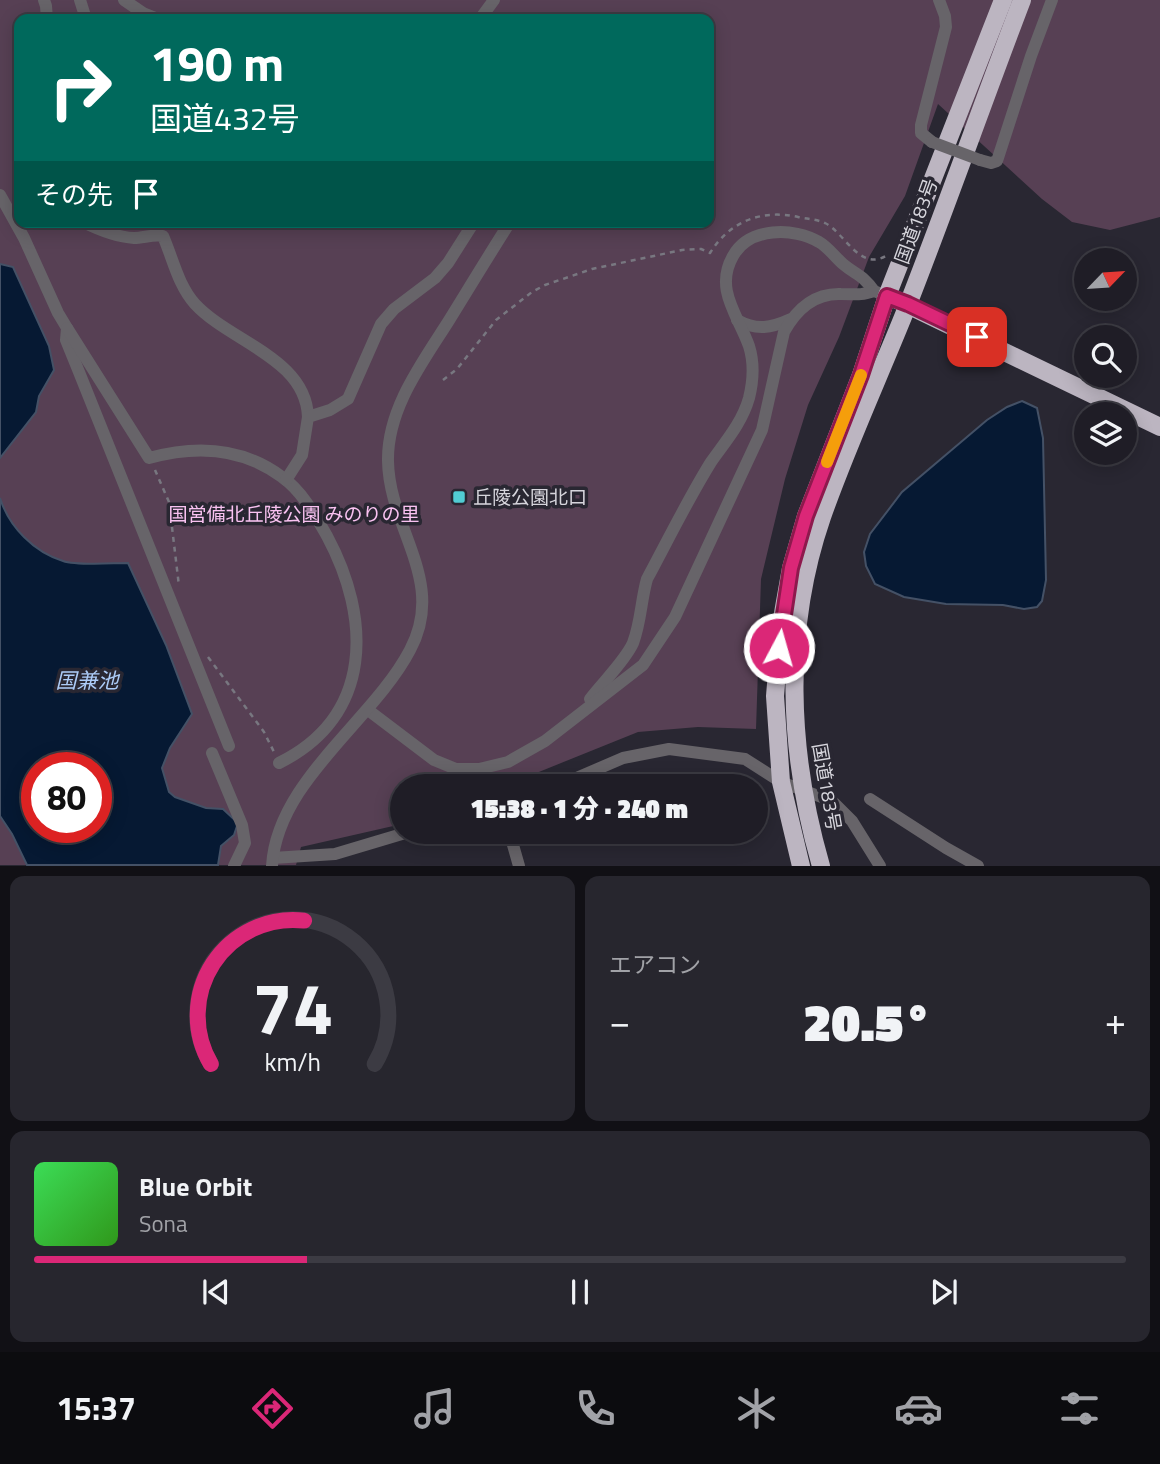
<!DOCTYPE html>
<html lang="ja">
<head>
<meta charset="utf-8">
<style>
	:root { --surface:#1f1d26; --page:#27262e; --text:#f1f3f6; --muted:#a1a2a7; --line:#3c3b43; --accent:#db2777 }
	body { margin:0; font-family:"Titillium Web","Noto Sans JP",sans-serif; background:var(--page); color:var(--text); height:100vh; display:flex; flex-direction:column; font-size:26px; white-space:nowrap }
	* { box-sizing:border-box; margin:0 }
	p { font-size:23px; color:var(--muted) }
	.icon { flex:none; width:38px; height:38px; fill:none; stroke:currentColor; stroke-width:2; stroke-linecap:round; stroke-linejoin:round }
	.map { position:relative; height:866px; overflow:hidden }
	.panel { display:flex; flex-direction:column; gap:10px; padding:10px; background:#111015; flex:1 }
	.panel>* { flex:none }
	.guide { position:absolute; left:14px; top:14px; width:700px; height:214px; border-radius:14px; box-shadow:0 4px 18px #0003,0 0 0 2px var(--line); background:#00695c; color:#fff; overflow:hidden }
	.needle { width:46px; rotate:65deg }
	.buttons { position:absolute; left:1074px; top:248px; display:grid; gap:14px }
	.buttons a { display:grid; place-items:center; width:63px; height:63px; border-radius:50%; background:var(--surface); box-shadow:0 4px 18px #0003,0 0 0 2px var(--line); font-size:35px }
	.speed { position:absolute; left:21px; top:752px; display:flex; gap:14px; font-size:35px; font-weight:700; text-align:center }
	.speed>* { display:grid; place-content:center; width:91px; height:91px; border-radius:50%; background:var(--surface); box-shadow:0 4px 18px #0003,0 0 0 2px var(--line); line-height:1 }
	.speed .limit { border:10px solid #d22; background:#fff; color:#111 }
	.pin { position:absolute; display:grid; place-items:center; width:60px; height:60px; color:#fff; margin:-30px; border-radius:14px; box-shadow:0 4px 10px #0006 }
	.me { position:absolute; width:77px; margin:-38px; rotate:6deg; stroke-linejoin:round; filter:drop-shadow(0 0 5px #0008) }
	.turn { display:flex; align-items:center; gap:24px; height:147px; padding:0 21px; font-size:32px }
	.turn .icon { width:91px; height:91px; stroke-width:2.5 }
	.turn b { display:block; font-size:49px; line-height:60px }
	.then { display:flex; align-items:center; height:66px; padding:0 21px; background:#0003; gap:14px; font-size:26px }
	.big { font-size:52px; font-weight:800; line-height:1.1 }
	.panel .card { flex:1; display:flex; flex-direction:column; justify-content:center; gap:10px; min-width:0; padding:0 24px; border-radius:14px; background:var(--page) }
	.panel .dial { align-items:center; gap:0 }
	.dial svg { height:182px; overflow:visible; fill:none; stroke:var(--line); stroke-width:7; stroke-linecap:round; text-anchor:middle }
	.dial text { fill:var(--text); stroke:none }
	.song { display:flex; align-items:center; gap:21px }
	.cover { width:84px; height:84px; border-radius:10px; background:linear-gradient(135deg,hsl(130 70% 55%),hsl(110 70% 35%)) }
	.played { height:7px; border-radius:4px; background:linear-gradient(90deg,var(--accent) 25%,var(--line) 25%) }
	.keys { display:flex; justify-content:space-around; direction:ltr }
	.heat { display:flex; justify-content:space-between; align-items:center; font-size:38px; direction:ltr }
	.panel .tiles { flex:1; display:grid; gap:10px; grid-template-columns:1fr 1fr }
	.card:last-child { grid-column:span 2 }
	.trip { position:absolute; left:390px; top:774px; width:378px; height:70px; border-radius:35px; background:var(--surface); box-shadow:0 4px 18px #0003,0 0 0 2px var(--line); font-weight:800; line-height:70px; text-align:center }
	.menu { display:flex; height:112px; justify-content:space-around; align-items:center; background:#0c0c0f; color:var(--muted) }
	.menu .icon { width:49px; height:49px }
	.menu .active { color:var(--accent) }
	.menu b { font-size:32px; color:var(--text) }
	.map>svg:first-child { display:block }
</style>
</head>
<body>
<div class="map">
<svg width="1160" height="866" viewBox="0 0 1160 866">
	<rect width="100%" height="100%" fill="#292732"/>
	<path fill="#574054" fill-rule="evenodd" d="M0,0H1160V217L1110,230L1072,222L1042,199L938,104L905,196L869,257L839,337L808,405L785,479L761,579L756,729L698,727L638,732L504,786H402V824L301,847L296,865H0ZM19,19H709V222H19ZM37,768H96V828H37Z"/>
	<g fill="#061933" stroke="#445166" stroke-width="2" fill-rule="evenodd">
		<polygon points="0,264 13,267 49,346 54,370 39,396 36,412 0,458"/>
		<polygon points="1022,401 1037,408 1043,438 1046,580 1042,601 1037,607 1024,609 1003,605 946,604 904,597 875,584 866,566 864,552 870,534 902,492 987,420 1007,407"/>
		<path d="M0,498C9,527 34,552 63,561C77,566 112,563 128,563L166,645L192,714L170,748L162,768L169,792L175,797L206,808L223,809L238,823L234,835L221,846L218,865H27L12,834L0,816ZM37,768H96V828H37Z"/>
	</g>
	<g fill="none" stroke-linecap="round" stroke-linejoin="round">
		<g stroke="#787780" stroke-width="2.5" stroke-dasharray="5 5" stroke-linecap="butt">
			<path d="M443,380L457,369L496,320L532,292L545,285L592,269L682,250L701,249L710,253C730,221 762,209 798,217C807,219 816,219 825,223C845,233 859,271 886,256"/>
			<polyline points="155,470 169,502 179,586"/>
			<polyline points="208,657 264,732 274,752"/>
		</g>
		<g stroke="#676469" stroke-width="12">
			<polyline points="44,0 46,6 47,19"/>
			<polyline points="80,0 86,19"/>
			<polyline points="124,0 143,13 158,19"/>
			<polyline points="480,19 494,0"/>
			<polyline points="19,98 19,126"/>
			<polyline points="932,142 921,133 921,125 946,27 945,16 939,0"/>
			<polyline points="980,160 991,163 997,161 1031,56 1052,0"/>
			<polyline points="0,195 24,238 58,313 67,328 66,340 79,372 229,746"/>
			<path d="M83,222C99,230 116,237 134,238C143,238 154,234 163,236C173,259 178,285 195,304C230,342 306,358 308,417"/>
			<path d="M737,320C757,331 771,328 791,319"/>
			<path d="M67,328L149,458C196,445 242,447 282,477C302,491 315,515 327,536C371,618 374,716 279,763"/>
			<polyline points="286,480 302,455 308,417 330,410 348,399 381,324 394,309 435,278 448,263 474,222"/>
			<path d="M590,699C602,683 625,661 633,643C641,622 641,600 647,579C668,540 688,499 711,462C725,442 742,423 749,398C753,382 754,362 749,346C738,315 714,289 733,256C749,227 794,227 819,242C828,247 835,257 843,264C856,275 863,275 874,291"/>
			<path d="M368,710L434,760L456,769H479L508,762L545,741L643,665L675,617L762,430L784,332C796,310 814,293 841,294C857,294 858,296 874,291L887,296"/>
			<polyline points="212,753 242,825 245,843 234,866"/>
			<polyline points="558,786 623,758 669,749 745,759 781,782 832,801 852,821 880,866"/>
			<polyline points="870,799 946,848 978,866"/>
			<polyline points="509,831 519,866"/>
			<polyline points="273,858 335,854 412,831"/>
			<path d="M272,866C277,781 373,721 410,650C447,581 389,529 388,461C387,409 422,363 448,322C469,288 489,255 510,222"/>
		</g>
		<g stroke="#bcb5c1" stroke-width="18">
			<polyline points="897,300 1160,427"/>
			<polyline points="801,866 781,782 775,696 781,624 791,568 806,516 861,375 887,296 1003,0"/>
			<path d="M821,866C788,752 783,630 822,517C847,446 879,377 907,307C947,205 983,102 1022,0"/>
		</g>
		<polyline stroke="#676469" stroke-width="12" points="932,142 980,160"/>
	</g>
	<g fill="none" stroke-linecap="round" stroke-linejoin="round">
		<g stroke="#8e194d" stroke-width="18">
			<polyline id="route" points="779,648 791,568 806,516 861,375 887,296 908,304 977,337"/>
		</g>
		<use href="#route" stroke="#db2777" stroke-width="12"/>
		<polyline stroke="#f59e0b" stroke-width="12" points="827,462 861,375"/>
	</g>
	<rect fill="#51ccd3" stroke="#292732" stroke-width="2.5" x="452" y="490" width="14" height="14" rx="3.5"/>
	<g text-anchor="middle" stroke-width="7" stroke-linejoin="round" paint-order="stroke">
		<g font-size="19" fill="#d6d5dc" stroke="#292732">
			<text transform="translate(916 221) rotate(-70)" y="7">国道183号</text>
			<text transform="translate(827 787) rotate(80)" y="7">国道183号</text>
		</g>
		<g font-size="19" fill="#d6d5dc" stroke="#292732" text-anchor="start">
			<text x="473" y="504">丘陵公園北口</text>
		</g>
		<g font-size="19" fill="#f9c2f1" stroke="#292732">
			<text x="294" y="521">国営備北丘陵公園 みのりの里</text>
		</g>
		<g font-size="21" font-style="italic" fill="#accbf7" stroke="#292732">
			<text x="87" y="688">国兼池</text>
		</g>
	</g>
</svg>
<div class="buttons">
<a><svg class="needle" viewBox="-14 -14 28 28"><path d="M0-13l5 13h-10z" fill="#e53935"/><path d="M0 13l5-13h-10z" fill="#a1a2a7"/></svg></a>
<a><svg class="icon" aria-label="search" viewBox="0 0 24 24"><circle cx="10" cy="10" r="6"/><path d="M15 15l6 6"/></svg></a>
<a><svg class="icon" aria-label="layers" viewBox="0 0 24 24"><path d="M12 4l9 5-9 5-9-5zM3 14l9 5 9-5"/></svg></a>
</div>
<div class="speed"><div class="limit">80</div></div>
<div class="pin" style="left:977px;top:337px;background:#d93025"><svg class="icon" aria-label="arrive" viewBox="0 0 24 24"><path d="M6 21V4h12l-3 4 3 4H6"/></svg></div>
<svg class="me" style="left:779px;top:648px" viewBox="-20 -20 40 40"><circle r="17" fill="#db2777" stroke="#fff" stroke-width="3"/><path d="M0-11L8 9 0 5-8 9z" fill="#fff"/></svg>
<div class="trip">15:38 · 1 分 · 240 m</div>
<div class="guide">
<div class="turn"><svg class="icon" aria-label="right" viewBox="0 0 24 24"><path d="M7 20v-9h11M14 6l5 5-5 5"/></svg><div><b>190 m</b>国道432号</div></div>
<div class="then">その先<svg class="icon" aria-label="arrive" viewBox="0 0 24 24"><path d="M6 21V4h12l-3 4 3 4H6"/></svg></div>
</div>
</div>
<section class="panel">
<div class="tiles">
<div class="card dial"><svg viewBox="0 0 100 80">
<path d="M14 69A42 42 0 1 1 86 69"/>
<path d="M14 69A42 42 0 0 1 55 6" stroke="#db2777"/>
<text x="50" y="56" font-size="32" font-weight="700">74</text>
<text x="50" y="72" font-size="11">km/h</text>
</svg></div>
<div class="card"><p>エアコン</p>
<div class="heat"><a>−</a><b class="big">20.5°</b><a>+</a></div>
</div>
<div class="card">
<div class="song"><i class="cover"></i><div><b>Blue Orbit</b><p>Sona</p></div></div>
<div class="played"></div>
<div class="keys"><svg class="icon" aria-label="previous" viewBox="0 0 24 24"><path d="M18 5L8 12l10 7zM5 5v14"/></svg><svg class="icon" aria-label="pause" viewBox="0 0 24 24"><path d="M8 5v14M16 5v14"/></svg><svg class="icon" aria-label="next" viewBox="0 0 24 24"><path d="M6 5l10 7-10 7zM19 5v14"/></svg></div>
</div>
</div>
</section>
<nav class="menu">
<b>15:37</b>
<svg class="icon active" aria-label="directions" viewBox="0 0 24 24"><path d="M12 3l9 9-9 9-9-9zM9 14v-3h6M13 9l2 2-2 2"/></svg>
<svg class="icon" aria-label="music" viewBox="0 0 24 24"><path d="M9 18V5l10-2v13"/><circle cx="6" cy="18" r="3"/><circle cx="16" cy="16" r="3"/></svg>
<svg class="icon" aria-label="phone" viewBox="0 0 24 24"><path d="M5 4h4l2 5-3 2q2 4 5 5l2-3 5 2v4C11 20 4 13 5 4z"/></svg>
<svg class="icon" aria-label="climate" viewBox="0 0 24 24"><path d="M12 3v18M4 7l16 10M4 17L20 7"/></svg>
<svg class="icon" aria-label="car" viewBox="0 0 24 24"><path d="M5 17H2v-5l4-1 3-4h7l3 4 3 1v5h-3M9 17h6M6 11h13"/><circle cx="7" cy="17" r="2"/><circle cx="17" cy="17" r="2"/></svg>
<svg class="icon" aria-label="filters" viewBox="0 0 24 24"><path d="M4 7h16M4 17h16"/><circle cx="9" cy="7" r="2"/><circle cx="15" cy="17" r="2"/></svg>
</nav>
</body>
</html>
